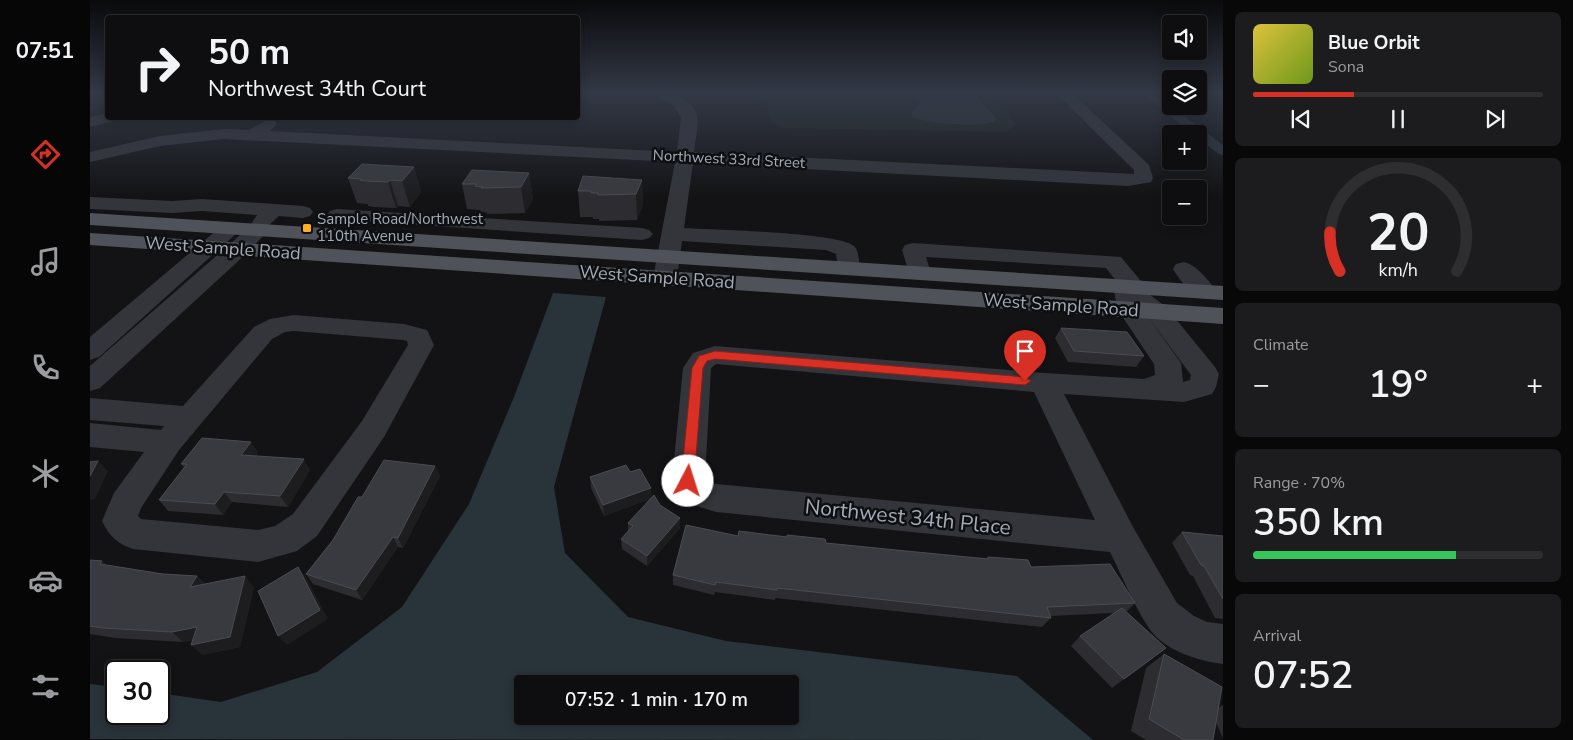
<!DOCTYPE html>
<html lang="en">
<head>
<meta charset="utf-8">
<style>
	:root { --surface:#0e0e10; --page:#1c1c1e; --text:#f1f3f6; --muted:#9b9c9f; --line:#2e2e30; --accent:#d93025 }
	body { margin:0; font-family:"Nunito Sans",sans-serif; background:var(--page); color:var(--text); height:100vh; display:flex; flex-direction:column; font-size:19px; white-space:nowrap }
	* { box-sizing:border-box; margin:0 }
	p { font-size:16px; color:var(--muted) }
	.icon { flex:none; width:28px; height:28px; fill:none; stroke:currentColor; stroke-width:2; stroke-linecap:round; stroke-linejoin:round }
	.map { position:relative; flex:1; overflow:hidden }
	.sheet { display:flex; flex-direction:column; gap:12px; padding:12px; background:#080809; width:350px }
	.sheet>* { flex:none }
	.banner { position:absolute; left:15px; top:15px; width:475px; height:105px; border-radius:5px; box-shadow:0 2px 12px #0003,0 0 0 1px var(--line); background:#0e0e10; color:var(--text); overflow:hidden }
	.buttons { position:absolute; left:1072px; top:15px; display:grid; gap:10px }
	.buttons a { display:grid; place-items:center; width:45px; height:45px; border-radius:5px; background:var(--surface); box-shadow:0 2px 12px #0003,0 0 0 1px var(--line); font-size:25px }
	.speed { position:absolute; left:15px; top:660px; display:flex; gap:10px; font-size:25px; font-weight:700; text-align:center }
	.speed>* { display:grid; place-content:center; width:65px; height:65px; border-radius:50%; background:var(--surface); box-shadow:0 2px 12px #0003,0 0 0 1px var(--line); line-height:1 }
	.speed .limit { border:2px solid #111; border-radius:8px; background:#fff; color:#111 }
	.pin { position:absolute; display:grid; place-items:center; width:42px; height:42px; color:#fff; margin:-51px -21px; border-radius:50% 50% 50% 0; rotate:-45deg; box-shadow:0 0 5px #0007 }
	.pin .icon { rotate:45deg }
	.me { position:absolute; width:55px; margin:-28px; rotate:5deg; stroke-linejoin:round; filter:drop-shadow(0 0 4px #0008) }
	.turn { display:flex; align-items:center; gap:18px; height:105px; padding:0 20px; font-size:22px }
	.turn .icon { width:65px; height:65px; stroke-width:2.5 }
	.turn b { display:block; font-size:35px; line-height:42px }
	.big { font-size:38px; font-weight:600; line-height:1.1 }
	.sheet .widget { flex:1; display:flex; flex-direction:column; justify-content:center; gap:8px; min-width:0; padding:0 18px; border-radius:8px; background:var(--page) }
	.sheet .dial { align-items:center; gap:0 }
	.dial svg { height:130px; overflow:visible; fill:none; stroke:var(--line); stroke-width:7; stroke-linecap:round; text-anchor:middle }
	.dial text { fill:var(--text); stroke:none }
	.song { display:flex; align-items:center; gap:15px }
	.cover { width:60px; height:60px; border-radius:8px; background:linear-gradient(135deg,hsl(50 70% 55%),hsl(80 70% 35%)) }
	.played { height:5px; border-radius:2px; background:linear-gradient(90deg,var(--accent) 35%,var(--line) 35%) }
	.keys { display:flex; justify-content:space-around; direction:ltr }
	.heat { display:flex; justify-content:space-between; align-items:center; font-size:28px; direction:ltr }
	.charge { height:8px; border-radius:4px; background:linear-gradient(90deg,#34c759 70%,var(--line) 0) }
	.trip { position:absolute; left:424px; top:675px; width:285px; height:50px; border-radius:5px; background:var(--surface); box-shadow:0 2px 12px #0003,0 0 0 1px var(--line); font-weight:600; line-height:50px; text-align:center }
	main { display:flex; flex:1; min-height:0 }
	.tab-bar { display:flex; flex-direction:column; width:90px; justify-content:space-around; align-items:center; background:#060606; color:var(--muted) }
	.tab-bar .icon { width:35px; height:35px }
	.tab-bar .active { color:var(--accent) }
	.tab-bar b { font-size:22px; color:var(--text) }
	.map>svg:first-child { display:block }
</style>
</head>
<body>
<main>
<nav class="tab-bar">
<b>07:51</b>
<svg class="icon active" aria-label="directions" viewBox="0 0 24 24"><path d="M12 3l9 9-9 9-9-9zM9 14v-3h6M13 9l2 2-2 2"/></svg>
<svg class="icon" aria-label="music" viewBox="0 0 24 24"><path d="M9 18V5l10-2v13"/><circle cx="6" cy="18" r="3"/><circle cx="16" cy="16" r="3"/></svg>
<svg class="icon" aria-label="phone" viewBox="0 0 24 24"><path d="M5 4h4l2 5-3 2q2 4 5 5l2-3 5 2v4C11 20 4 13 5 4z"/></svg>
<svg class="icon" aria-label="climate" viewBox="0 0 24 24"><path d="M12 3v18M4 7l16 10M4 17L20 7"/></svg>
<svg class="icon" aria-label="car" viewBox="0 0 24 24"><path d="M5 17H2v-5l4-1 3-4h7l3 4 3 1v5h-3M9 17h6M6 11h13"/><circle cx="7" cy="17" r="2"/><circle cx="17" cy="17" r="2"/></svg>
<svg class="icon" aria-label="filters" viewBox="0 0 24 24"><path d="M4 7h16M4 17h16"/><circle cx="9" cy="7" r="2"/><circle cx="15" cy="17" r="2"/></svg>
</nav>
<div class="map">
<svg width="1133" height="740" viewBox="0 0 1133 740">
	<rect width="100%" height="100%" fill="#131315"/>
	<polygon fill="#19211a" points="667,93 897,93 926,124 916,132 693,128 682,122 675,100"/>
	<g fill="#29333a" fill-rule="evenodd">
		<path d="M818,93H883L907,119C895,130 837,123 822,117L821,113L827,108L830,101Z"/>
		<path d="M463,293L516,297L464,487L475,553L538,617L636,641L927,676L1003,740L0,739V684L26,687V714H69V693L131,702L227,672L312,607L379,504L424,397ZM432,684H700V716H432Z"/>
	</g>
	<g fill="none" stroke-linecap="round" stroke-linejoin="round">
		<polygon fill="#29333a" fill-rule="evenodd" points="1051,93 1063,93 1133,145 1133,155 1129,154 1109,139 1109,134 1103,134"/>
		<g fill="#34353b" fill-rule="evenodd">
			<path d="M565,93C581,93 602,97 607,116C609,127 605,142 604,152L1044,174V170L966,93H982L1059,165L1063,178L1061,182L1038,186L603,163L594,228C623,230 747,232 764,246C769,251 769,262 770,268L767,273L759,275L751,273L748,268L746,254L736,250L592,241L587,278L583,283L575,285L567,283L563,278L585,162L134,139L70,146L0,162V152L70,136L134,129L159,130L179,119L185,121L187,124L180,131L587,152L591,117L584,106Z"/>
			<polygon points="18,113 18,118 26,118 24,121 0,127 0,117"/>
			<polygon points="0,197 82,201 112,199 213,206 220,208 223,212 220,216 213,218 189,216 180,224 175,234 156,254 10,388 0,391 0,366 140,244 159,227 167,215 112,211 82,213 0,209"/>
			<polygon points="247,209 552,228 559,230 563,234 559,238 552,240 240,219 237,215 240,211"/>
			<polygon points="141,222 148,224 151,228 148,232 9,357 0,360 0,337 134,224"/>
			<path d="M823,243L1031,257L1056,287L1054,290L1076,307L1125,367L1129,374L1126,387L1122,394L1094,402L974,394L1043,527L1087,603L1104,616L1117,622L1133,624V664C1108,661 1073,650 1059,628C1044,606 1032,576 1020,552L626,512L594,502L582,481L593,368L603,353L625,346L954,373L1054,379L1065,375L1064,364L1028,310L1023,287L1027,282L1016,268L836,257L841,273L838,278L830,280L822,278L819,273L812,250L815,245ZM1058,317L1101,375L1100,380L1093,382L1091,363ZM626,364L944,392L1005,520L626,484L617,482L615,478L621,368Z"/>
			<path d="M1094,262C1107,265 1119,281 1127,292L1123,297C1118,298 1113,300 1107,297C1100,293 1087,276 1083,269L1086,264Z"/>
			<path d="M204,315L314,324L337,330L344,345L294,437L227,536L207,551L168,562L43,549C28,544 19,536 12,521L24,493L54,452L0,447V423L71,430L74,426L0,420V398L93,406L164,327L180,319ZM204,331L313,340L317,341L318,345L272,421L203,514L185,526L168,530L51,519L48,516L51,508L89,450L182,339L195,332Z"/>
		</g>
		<g fill="#50525a" fill-rule="evenodd">
			<polygon points="0,213 1133,286 1133,300 0,225"/>
			<polygon points="0,233 1133,308 1133,324 0,245"/>
		</g>
	</g>
	<g fill="#2c2c31">
		<polygon points="324,167 331,192 320,207 308,206 306,208 284,207 278,206 278,204 267,203 258,178"/>
		<polygon points="439,173 443,199 435,213 397,214 396,212 390,212 390,210 377,209 372,184"/>
		<polygon points="552,180 553,205 547,220 509,221 509,219 503,219 503,217 490,217 488,191"/>
		<polygon points="971,328 1054,356 1046,367 978,362 965,338"/>
		<polygon points="168,452 166,456 220,470 198,507 142,502 133,515 78,511 69,500 94,468 91,464"/>
		<polygon points="540,472 561,488 561,498 570,505 590,528 557,566 532,549 531,539 538,531 538,523 560,499 514,516 501,488 500,477"/>
		<polygon points="350,476 313,548 308,547 272,600 223,584 216,574 243,540 272,497"/>
		<polygon points="649,531 736,543 896,559 898,557 941,567 1045,603 1036,612 1064,657 1022,688 981,646 990,636 1024,613 961,616 961,618 952,627 685,598 685,600 625,592 624,595 583,585 583,575 648,536"/>
		<polygon points="1092,532 1133,536 1133,619 1125,618 1103,576 1100,575 1082,543"/>
		<polygon points="0,560 12,561 17,566 73,574 107,576 115,584 164,587 150,647 112,655 103,640 93,642 25,638 0,634"/>
		<polygon points="1074,654 1128,708 1133,705 1133,738 1126,723 1123,740 1056,740 1041,731 1056,668"/>
	</g>
	<g fill="#1d1d20">
		<polygon points="0,93 18,93 18,103 0,112"/>
		<polygon points="324,167 331,192 320,207 312,181"/>
		<polygon points="439,173 443,199 435,213 431,187"/>
		<polygon points="300,180 308,206 306,208 298,182"/>
		<polygon points="552,180 553,205 547,220 546,194"/>
		<polygon points="161,442 168,452 159,466 151,455"/>
		<polygon points="214,459 220,470 198,507 190,496"/>
		<polygon points="8,461 18,471 5,499 0,500 0,476"/>
		<polygon points="345,466 350,476 313,548 308,538"/>
		<polygon points="561,488 561,499 514,516 513,505"/>
		<polygon points="134,492 142,502 133,515 125,504"/>
		<polygon points="590,518 590,528 557,566 557,556"/>
		<polygon points="303,537 308,547 272,600 266,590"/>
		<polygon points="12,561 24,572 10,564"/>
		<polygon points="208,567 216,577 238,619 197,645 188,636"/>
		<polygon points="107,576 117,586 100,587"/>
		<polygon points="155,576 164,587 150,647 112,655 101,645"/>
		<polygon points="107,627 117,636 93,642 82,632"/>
	</g>
	<g fill="#393a3f" stroke="#4a4c52">
		<polygon points="272,164 324,167 312,181 300,180 298,182 275,181 270,180 271,179 258,178"/>
		<polygon points="382,170 439,173 431,187 391,188 392,187 385,186 386,184 372,184"/>
		<polygon points="493,176 552,180 546,194 508,195 508,193 501,193 501,191 488,191"/>
		<polygon points="971,328 1037,332 1054,356 984,351"/>
		<polygon points="112,438 161,442 151,455 214,459 190,496 134,492 125,504 69,500 97,464 91,464"/>
		<polygon points="294,460 345,466 308,538 303,537 266,590 216,574 243,540 268,497 272,497"/>
		<polygon points="8,461 0,476 0,462"/>
		<polygon points="536,465 540,472 550,469 561,488 513,505 500,477"/>
		<polygon points="564,495 570,505 590,518 557,556 531,539 543,526 538,523"/>
		<polygon points="596,525 648,536 649,531 697,537 697,535 735,539 736,543 796,549 898,559 898,557 938,560 941,567 1020,564 1045,603 957,607 961,618 687,588 687,590 626,582 625,585 583,575"/>
		<polygon points="1092,532 1133,536 1133,599 1114,566 1111,565"/>
		<polygon points="0,560 12,561 10,564 73,574 107,576 100,587 155,576 140,637 101,645 107,627 82,632 13,628 0,626"/>
		<polygon points="208,567 230,610 188,636 168,591"/>
		<polygon points="1032,608 1076,648 1034,679 990,636"/>
		<polygon points="1074,654 1132,687 1123,740 1094,740 1059,719"/>
	</g>
	<linearGradient id="sky" x2="0" y2="1"><stop stop-color="#0a0a0c"/><stop offset="0.47" stop-color="#333946"/><stop offset="1" stop-color="#333946" stop-opacity="0"/></linearGradient>
	<rect width="1133" height="197" fill="url(#sky)"/>
	<polygon fill="#d93025" stroke="#8d1f18" points="625,351 935,377 941,381 935,385 625,359 617,361 613,368 604,481 602,485 598,487 593,485 591,481 602,368 609,356"/>
	<rect fill="#ffad22" stroke="#0e0f10" stroke-width="2" x="212" y="223" width="10" height="10" rx="2.5"/>
	<g text-anchor="middle" stroke-width="5" stroke-linejoin="round" paint-order="stroke">
		<g font-size="15" fill="#a4aab7" stroke="#0e0f10">
			<text transform="translate(639 159) rotate(3)" y="5">Northwest 33rd Street</text>
		</g>
		<g font-size="15" fill="#a4aab7" stroke="#0e0f10" text-anchor="start">
			<text x="227" y="224">Sample Road/Northwest<tspan x="227" dy="17">110th Avenue</tspan></text>
		</g>
		<g font-size="18" fill="#a4aab7" stroke="#0e0f10">
			<text transform="translate(133 248) rotate(4)" y="6">West Sample Road</text>
			<text transform="translate(567 277) rotate(4)" y="6">West Sample Road</text>
			<text transform="translate(971 305) rotate(4)" y="6">West Sample Road</text>
		</g>
		<g font-size="21" fill="#a4aab7" stroke="#0e0f10">
			<text transform="translate(818 517) rotate(6)" y="7">Northwest 34th Place</text>
		</g>
	</g>
</svg>
<div class="buttons">
<a><svg class="icon" aria-label="sound" viewBox="0 0 24 24"><path d="M4 9h4l5-4v14l-5-4H4zM17 9q2 3 0 6"/></svg></a>
<a><svg class="icon" aria-label="layers" viewBox="0 0 24 24"><path d="M12 4l9 5-9 5-9-5zM3 14l9 5 9-5"/></svg></a>
<a>+</a>
<a>−</a>
</div>
<div class="speed"><div class="limit">30</div></div>
<div class="pin" style="left:935px;top:381px;background:#d93025"><svg class="icon" aria-label="arrive" viewBox="0 0 24 24"><path d="M6 21V4h12l-3 4 3 4H6"/></svg></div>
<svg class="me" style="left:598px;top:481px" viewBox="-20 -20 40 40"><circle r="19" fill="#fff"/><path d="M0-13L10 11 0 6-10 11z" fill="#d93025"/></svg>
<div class="trip">07:52 · 1 min · 170 m</div>
<div class="banner">
<div class="turn"><svg class="icon" aria-label="right" viewBox="0 0 24 24"><path d="M7 20v-9h11M14 6l5 5-5 5"/></svg><div><b>50 m</b>Northwest 34th Court</div></div>
</div>
</div>
<section class="sheet">
<div class="widget">
<div class="song"><i class="cover"></i><div><b>Blue Orbit</b><p>Sona</p></div></div>
<div class="played"></div>
<div class="keys"><svg class="icon" aria-label="previous" viewBox="0 0 24 24"><path d="M18 5L8 12l10 7zM5 5v14"/></svg><svg class="icon" aria-label="pause" viewBox="0 0 24 24"><path d="M8 5v14M16 5v14"/></svg><svg class="icon" aria-label="next" viewBox="0 0 24 24"><path d="M6 5l10 7-10 7zM19 5v14"/></svg></div>
</div>
<div class="widget dial"><svg viewBox="0 0 100 80">
<path d="M14 69A42 42 0 1 1 86 69"/>
<path d="M14 69A42 42 0 0 1 8 45" stroke="#d93025"/>
<text x="50" y="56" font-size="32" font-weight="700">20</text>
<text x="50" y="72" font-size="11">km/h</text>
</svg></div>
<div class="widget"><p>Climate</p>
<div class="heat"><a>−</a><b class="big">19°</b><a>+</a></div>
</div>
<div class="widget"><p>Range · 70%</p><b class="big">350 km</b><div class="charge"></div></div>
<div class="widget"><p>Arrival</p><b class="big">07:52</b></div>
</section>
</main>
</body>
</html>
